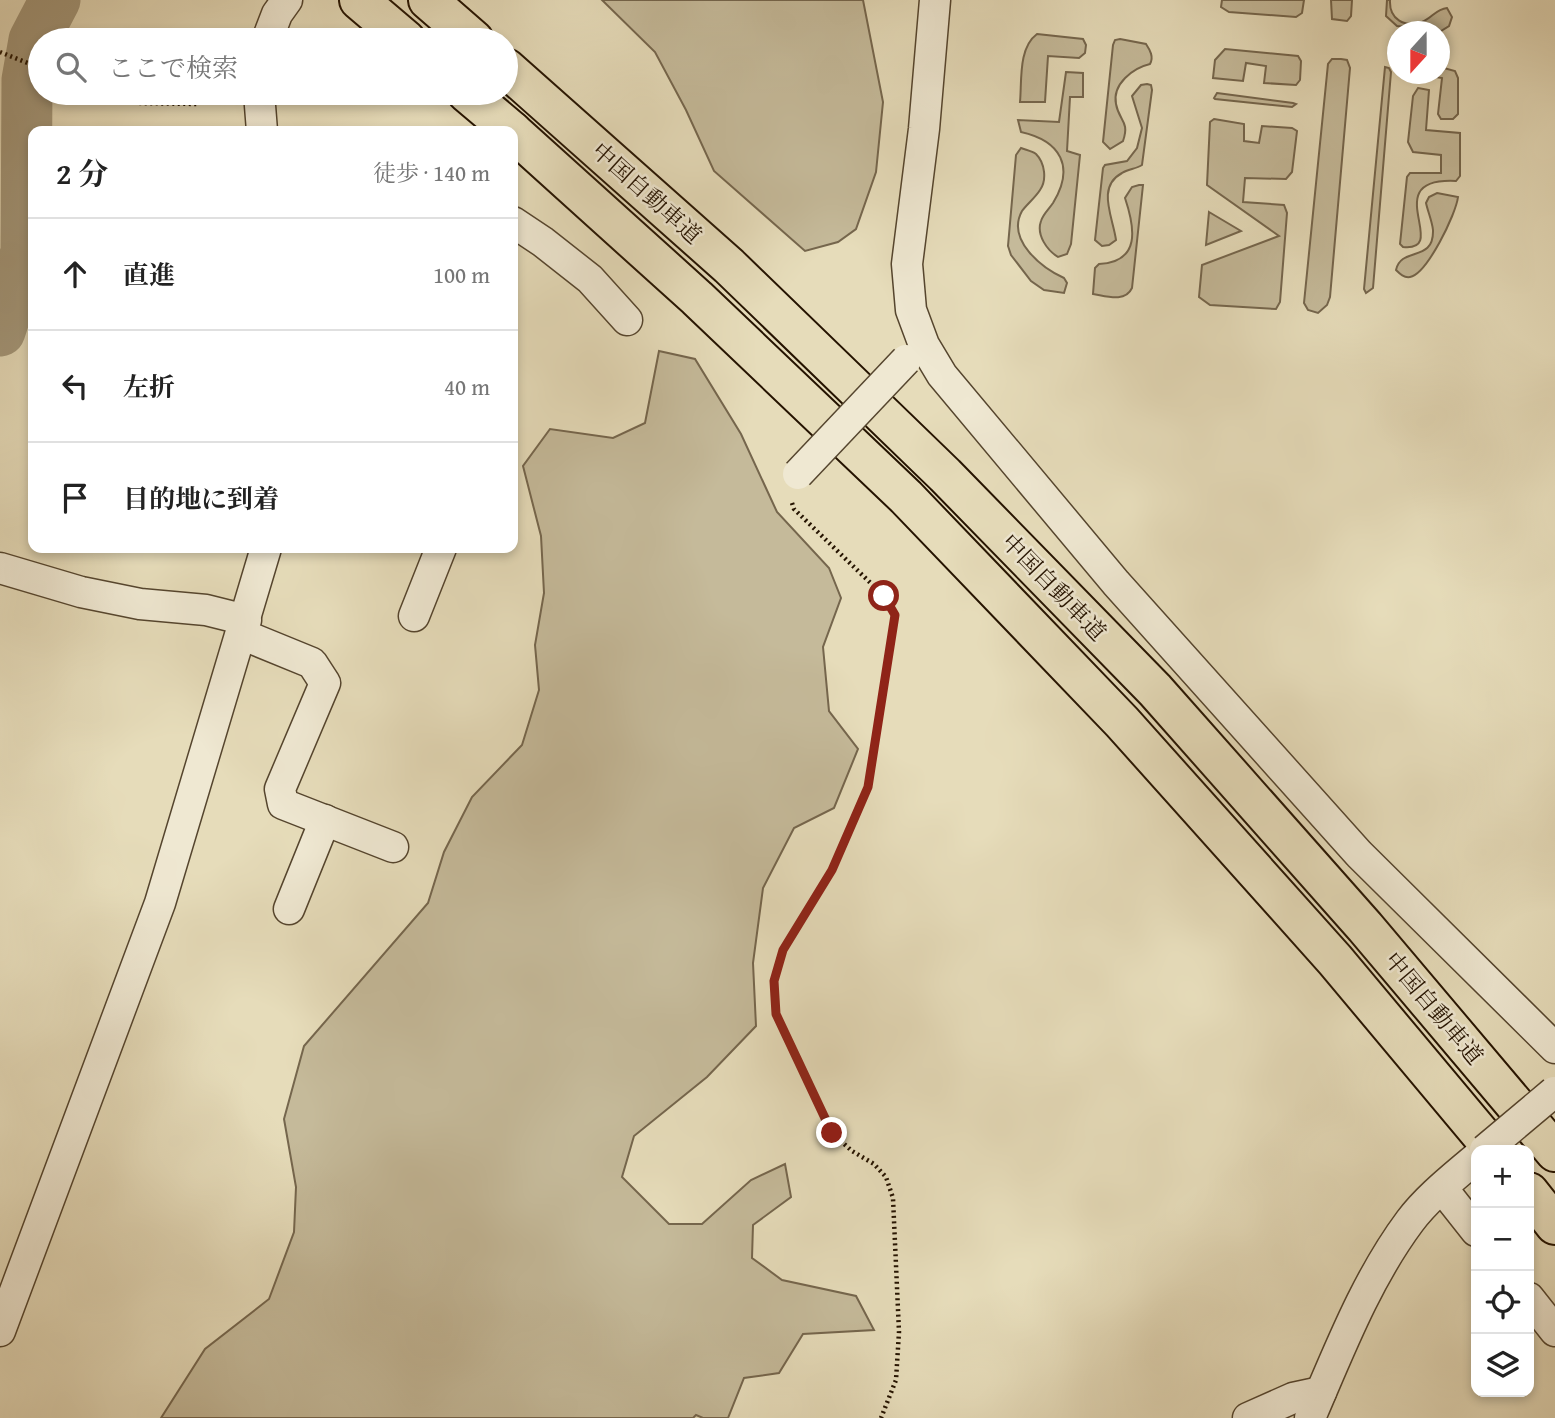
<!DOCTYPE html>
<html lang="ja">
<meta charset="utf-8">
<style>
:root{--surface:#fff;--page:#f6f6f6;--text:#222;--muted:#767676;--line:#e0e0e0}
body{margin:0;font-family:"Gentium Book Plus","Noto Serif JP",serif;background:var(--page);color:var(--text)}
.controls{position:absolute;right:21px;bottom:21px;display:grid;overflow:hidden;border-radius:14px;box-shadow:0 4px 10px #0003}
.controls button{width:63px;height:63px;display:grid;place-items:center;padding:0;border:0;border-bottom:2px solid var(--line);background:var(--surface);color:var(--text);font:35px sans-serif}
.compass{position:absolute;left:1387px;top:21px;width:63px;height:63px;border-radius:50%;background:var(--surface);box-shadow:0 4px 10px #0003;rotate:201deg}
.stop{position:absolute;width:21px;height:21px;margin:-16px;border:5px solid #8f2418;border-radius:50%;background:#fff}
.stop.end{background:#8f2418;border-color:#fff;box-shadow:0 2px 7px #0008}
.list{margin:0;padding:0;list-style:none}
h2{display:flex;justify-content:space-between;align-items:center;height:91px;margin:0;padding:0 28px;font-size:30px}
h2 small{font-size:23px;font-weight:400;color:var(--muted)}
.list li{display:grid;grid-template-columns:46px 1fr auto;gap:21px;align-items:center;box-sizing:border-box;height:112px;padding:0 28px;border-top:2px solid var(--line)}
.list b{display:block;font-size:26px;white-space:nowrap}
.list em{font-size:23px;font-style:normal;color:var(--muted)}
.icon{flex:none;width:38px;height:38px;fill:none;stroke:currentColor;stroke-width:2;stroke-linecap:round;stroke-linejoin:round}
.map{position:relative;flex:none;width:1555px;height:1418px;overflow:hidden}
.search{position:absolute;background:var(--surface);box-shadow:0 4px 10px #0003;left:28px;top:28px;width:490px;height:77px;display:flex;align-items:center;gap:18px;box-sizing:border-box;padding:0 24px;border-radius:38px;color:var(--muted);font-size:26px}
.panel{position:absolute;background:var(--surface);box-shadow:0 4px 10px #0003;left:28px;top:126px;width:490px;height:427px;border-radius:14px}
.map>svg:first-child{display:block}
.green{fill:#c5ba9a;stroke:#75664d;stroke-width:2}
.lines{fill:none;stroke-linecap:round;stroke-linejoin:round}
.river{stroke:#a4987b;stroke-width:51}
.minor-casing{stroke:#55452e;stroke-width:33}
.highway-casing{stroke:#251300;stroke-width:42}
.path{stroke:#251300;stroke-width:4.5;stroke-dasharray:2 3.5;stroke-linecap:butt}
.minor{stroke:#efe8d2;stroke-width:30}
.highway{stroke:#e6dcba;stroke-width:38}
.minor-bridge-casing{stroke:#55452e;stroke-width:33;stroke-linecap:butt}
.minor-bridge{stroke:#efe8d2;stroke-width:30}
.route{stroke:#8f2418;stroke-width:9}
.labels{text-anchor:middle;stroke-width:5;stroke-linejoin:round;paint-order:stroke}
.street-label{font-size:23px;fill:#251300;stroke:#efe8d2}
</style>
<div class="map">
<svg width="1555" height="1418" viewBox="0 0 1555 1418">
<rect width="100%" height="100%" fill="#e6dcba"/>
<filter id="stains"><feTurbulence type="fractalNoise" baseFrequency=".00286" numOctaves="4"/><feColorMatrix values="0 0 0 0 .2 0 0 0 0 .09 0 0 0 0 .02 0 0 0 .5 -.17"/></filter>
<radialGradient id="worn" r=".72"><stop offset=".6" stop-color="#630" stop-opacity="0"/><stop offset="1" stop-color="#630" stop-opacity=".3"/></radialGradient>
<g class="green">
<polygon points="602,0 863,0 883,102 876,172 856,229 838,242 805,251 714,171 686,110 655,52"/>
<polygon points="1222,0 1304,0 1302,13 1296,17 1229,12 1221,7"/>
<polygon points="1331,0 1352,0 1351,16 1347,21 1332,19"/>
<path d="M1387 0H1390C1389 19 1404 28 1422 22 1432 18 1436 9 1447 8L1452 17 1449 26 1441 31 1397 26 1386 16Z"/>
<path d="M1037 34 1083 39 1086 45 1085 53 1079 58 1048 56 1045 102H1020C1022 81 1018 48 1037 34Z"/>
<path d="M1120 39 1146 44C1150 50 1154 57 1150 64 1133 68 1112 84 1116 104 1119 121 1130 121 1123 141L1110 149 1103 142 1113 45 1115 40Z"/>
<polygon points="1225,49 1298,56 1301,61 1300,80 1296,85 1264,83 1266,66 1246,63 1243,81 1213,78 1215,60"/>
<polygon points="1341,59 1347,60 1350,68 1330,297 1327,305 1318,313 1308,310 1304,303 1328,64 1332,59"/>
<polygon points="1385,67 1389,68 1391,72 1373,288 1366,293 1364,289"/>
<polygon points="1440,67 1455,71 1458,78 1458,114 1453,119 1441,119 1438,114 1442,78 1416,74 1440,74"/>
<path d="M1066 72 1083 73V97H1070L1067 151 1080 155 1071 244 1067 254 1058 257C1047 250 1036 235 1041 221 1043 214 1049 209 1053 203 1075 167 1061 141 1021 132L1018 120 1059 122Z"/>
<path d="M1147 84 1151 85 1152 90 1142 165C1136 169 1128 169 1122 173 1096 187 1113 217 1116 240L1109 245 1102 246 1095 240 1103 168 1105 165 1127 161 1137 148 1142 128 1132 96 1141 85Z"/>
<path d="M1418 88 1429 90 1426 130 1460 133V176L1456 181C1376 177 1452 252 1403 247L1400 244 1407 177 1410 173H1441V155L1413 152 1408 142 1413 96Z"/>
<polygon points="1217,93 1293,103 1296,104 1292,107 1215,99 1214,98"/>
<polygon points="1214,119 1244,124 1244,141 1259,143 1262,126 1292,128 1297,131 1292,172 1286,179 1245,178 1243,202 1284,205 1287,213 1280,302 1276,309 1210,305 1199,297 1202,265 1279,236 1207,185 1210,122"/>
<path d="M1021 148C1026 150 1032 151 1036 154 1045 163 1047 180 1040 190 1035 198 1027 204 1022 211 1006 240 1042 268 1064 278L1067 283 1064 293 1044 290 1031 281 1011 255 1008 246 1016 155Z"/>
<path d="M1139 185H1143L1132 288C1125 303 1106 296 1093 294L1095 268 1099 264C1141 262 1135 228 1125 198L1132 187Z"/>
<path d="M1437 193 1458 197C1456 214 1427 274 1410 277 1404 278 1400 274 1396 270 1401 246 1434 263 1433 230 1432 221 1428 212 1426 203L1429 197Z"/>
<polygon points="1209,212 1241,231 1206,245"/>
<polygon points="659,351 695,359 741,434 777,512 829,568 841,598 823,647 829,711 858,749 834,808 794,828 763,888 753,963 756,1026 707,1077 634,1136 622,1177 669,1224 702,1224 751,1180 785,1164 791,1197 753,1225 752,1258 782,1280 856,1296 874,1330 803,1334 779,1373 744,1378 728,1418 703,1418 696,1415 693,1418 161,1418 205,1349 269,1299 294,1232 296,1187 284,1119 304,1046 428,903 444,852 472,797 522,745 539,690 535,645 544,593 541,536 523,466 550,429 613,438 645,423"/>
</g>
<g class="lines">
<polyline class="river" points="0,331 26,252 27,80 34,40 55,0"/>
<g class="minor-casing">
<g id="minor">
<polyline points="935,0 924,129 907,264 911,310 924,345 942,375 1116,583 1359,854 1555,1048"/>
<polyline points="267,40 277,14 287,0"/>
<polyline points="259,93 262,131"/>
<polyline points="513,222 543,242 590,279 627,320"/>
<polyline points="0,568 81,592 140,604 206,610 246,620"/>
<polyline points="414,616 441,548"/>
<polyline points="241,634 312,663 325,683 280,789 283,804 393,847"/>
<polyline points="289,909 325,820"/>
<polyline points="1442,1188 1476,1231"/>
<polyline points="1529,1298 1555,1331"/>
<polyline points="0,1331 160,903 266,548"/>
<polyline points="1248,1418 1293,1398 1321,1392"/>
<path d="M1310 1418C1339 1351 1366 1280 1410 1221 1428 1197 1454 1177 1476 1158"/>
</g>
</g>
<g class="highway-casing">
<g id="highway">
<polyline points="359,0 406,40"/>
<polyline points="428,0 474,40"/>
<polyline points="506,68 729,266 945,475 1155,690 1365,927 1555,1152"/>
<polyline points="467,93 512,131"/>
<polyline points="513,132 697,298 906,497 1122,722 1335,960 1494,1150"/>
<polyline points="1529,1192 1555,1225"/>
</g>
</g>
<g class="path">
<polyline points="0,52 40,68"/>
<polyline points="108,93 136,103 197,104 224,93"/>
<polyline points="792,503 794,509 884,596 896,615 868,787 832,870 783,950 774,981 776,1014 832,1133 852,1151 874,1164 886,1177 893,1198 899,1332 896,1380 881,1418"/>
</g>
<use href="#minor" class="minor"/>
<use href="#highway" class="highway"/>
<g class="minor-bridge-casing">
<g id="minor-bridge">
<polyline points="798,474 906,360"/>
<polyline points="1485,1150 1554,1092"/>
</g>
</g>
<use href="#minor-bridge" class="minor-bridge"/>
</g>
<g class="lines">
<polyline class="route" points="832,1133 776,1014 774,981 783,950 832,870 868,787 895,615 884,596"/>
</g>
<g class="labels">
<g class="street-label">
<text transform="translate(647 193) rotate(42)" y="8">中国自動車道</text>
<text transform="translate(1054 587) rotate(46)" y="8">中国自動車道</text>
<text transform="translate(1434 1008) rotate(50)" y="8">中国自動車道</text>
</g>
</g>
<rect width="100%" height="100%" filter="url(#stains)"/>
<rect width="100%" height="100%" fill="url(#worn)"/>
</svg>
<div class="controls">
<button>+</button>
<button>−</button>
<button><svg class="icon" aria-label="locate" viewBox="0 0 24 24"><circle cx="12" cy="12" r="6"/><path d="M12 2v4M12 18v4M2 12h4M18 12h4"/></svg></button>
<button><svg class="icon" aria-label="layers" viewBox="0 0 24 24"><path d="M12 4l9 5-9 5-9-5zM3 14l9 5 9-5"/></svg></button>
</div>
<svg class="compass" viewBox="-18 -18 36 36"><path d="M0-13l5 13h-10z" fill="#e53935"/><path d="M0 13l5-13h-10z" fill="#767676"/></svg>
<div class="stop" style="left:884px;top:596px"></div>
<div class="stop end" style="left:832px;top:1133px"></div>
<div class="search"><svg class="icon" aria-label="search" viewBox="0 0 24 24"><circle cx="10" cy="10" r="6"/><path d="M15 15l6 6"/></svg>ここで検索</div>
<section class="panel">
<h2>2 分<small>徒歩 · 140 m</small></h2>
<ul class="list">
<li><svg class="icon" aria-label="ahead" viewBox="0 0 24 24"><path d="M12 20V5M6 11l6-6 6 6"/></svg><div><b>直進</b></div><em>100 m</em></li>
<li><svg class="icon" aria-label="left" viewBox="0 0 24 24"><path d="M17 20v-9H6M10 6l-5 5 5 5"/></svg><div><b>左折</b></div><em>40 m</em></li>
<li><svg class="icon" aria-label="arrive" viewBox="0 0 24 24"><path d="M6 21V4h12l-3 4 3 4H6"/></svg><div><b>目的地に到着</b></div></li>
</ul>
</section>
</div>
